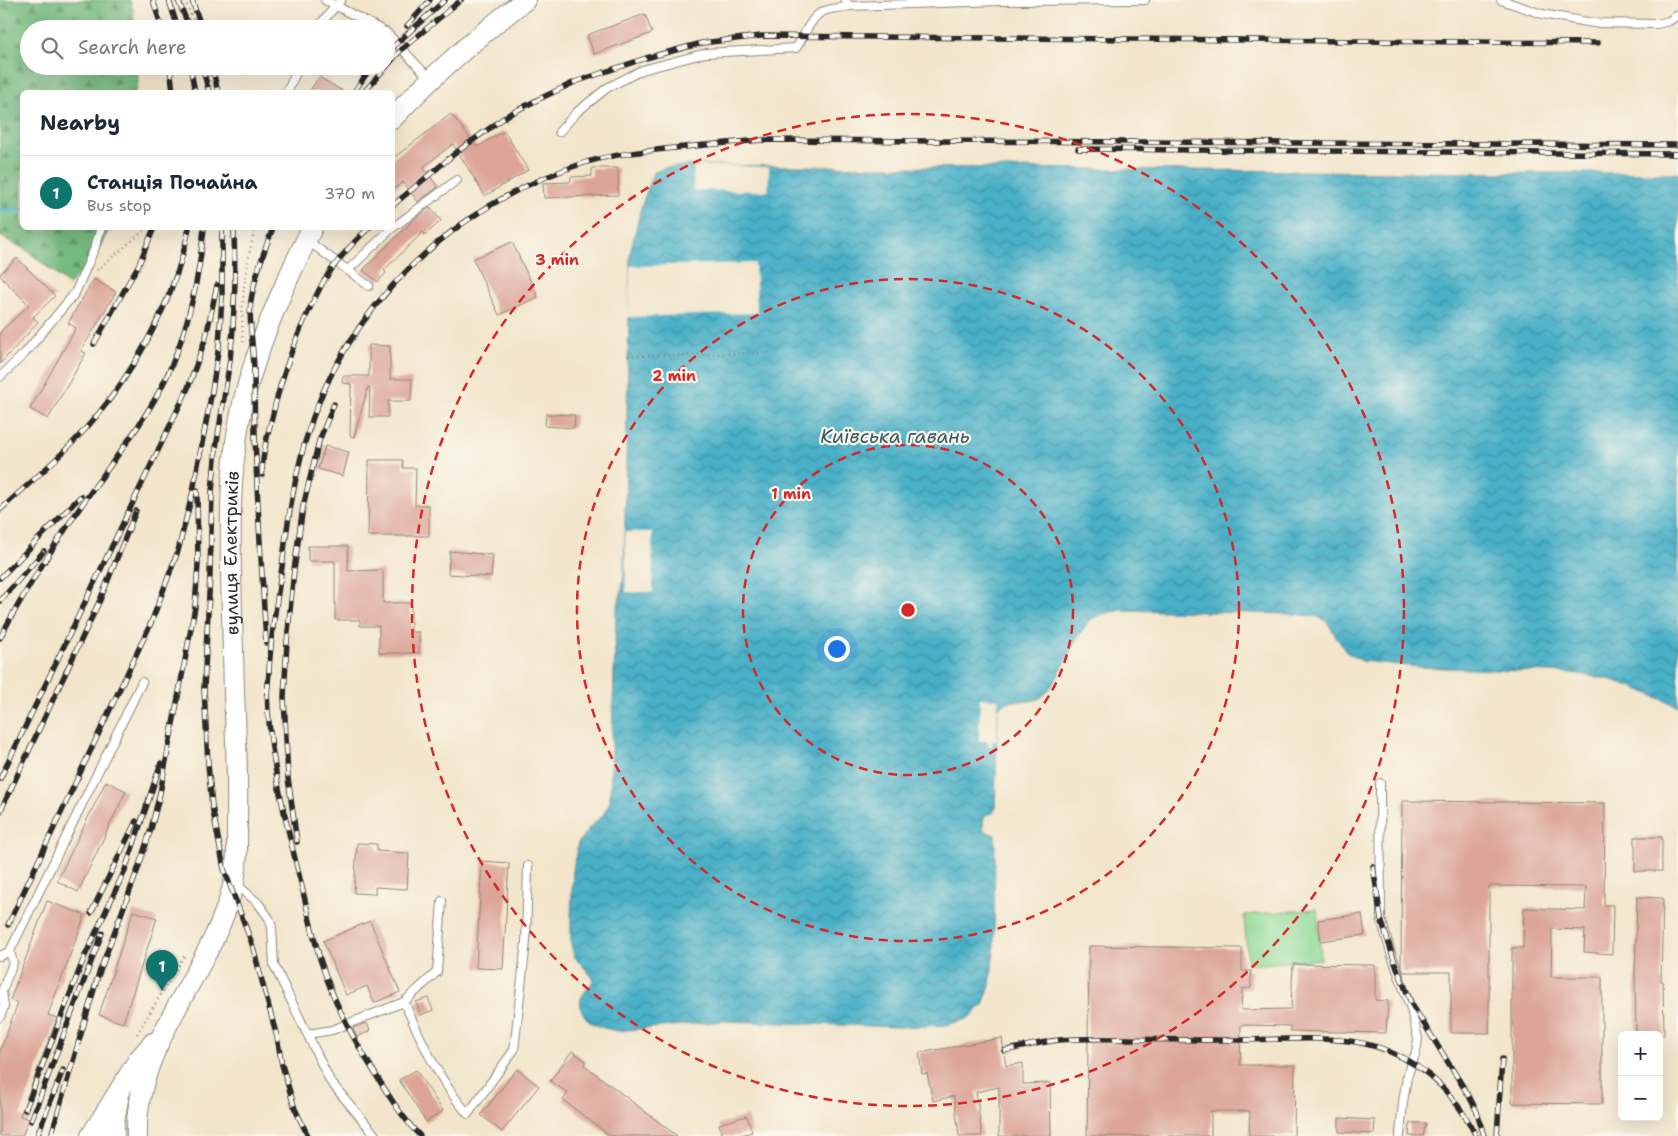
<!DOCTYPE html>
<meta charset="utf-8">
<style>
:root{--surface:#fff;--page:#f2f2f3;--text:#1f2937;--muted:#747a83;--line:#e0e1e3;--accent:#0f766e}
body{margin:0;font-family:"Shantell Sans",sans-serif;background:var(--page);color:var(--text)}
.controls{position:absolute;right:15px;bottom:15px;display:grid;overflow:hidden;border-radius:8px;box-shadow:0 5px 20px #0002}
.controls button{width:45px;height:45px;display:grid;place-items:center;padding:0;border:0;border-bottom:1px solid var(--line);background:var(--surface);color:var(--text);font:25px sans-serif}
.you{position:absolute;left:836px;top:648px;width:18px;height:18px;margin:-12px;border:4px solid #fff;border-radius:50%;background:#1a73e8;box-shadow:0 0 0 8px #1a73e833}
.badge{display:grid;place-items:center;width:32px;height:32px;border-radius:50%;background:var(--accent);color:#fff;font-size:16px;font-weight:700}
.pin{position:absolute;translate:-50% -41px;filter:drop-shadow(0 1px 2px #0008)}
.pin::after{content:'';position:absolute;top:26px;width:18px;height:15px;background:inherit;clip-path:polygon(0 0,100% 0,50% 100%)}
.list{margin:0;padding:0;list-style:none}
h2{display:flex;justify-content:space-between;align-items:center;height:65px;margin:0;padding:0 20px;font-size:21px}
h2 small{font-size:16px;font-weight:400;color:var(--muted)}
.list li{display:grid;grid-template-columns:32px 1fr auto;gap:15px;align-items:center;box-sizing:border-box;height:75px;padding:0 20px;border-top:1px solid var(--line)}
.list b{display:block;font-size:19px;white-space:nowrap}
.list p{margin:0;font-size:16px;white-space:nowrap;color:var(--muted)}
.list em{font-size:16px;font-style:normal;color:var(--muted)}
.icon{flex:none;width:28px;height:28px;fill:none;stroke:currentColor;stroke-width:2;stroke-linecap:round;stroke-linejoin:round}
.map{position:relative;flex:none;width:1678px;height:1136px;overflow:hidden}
.search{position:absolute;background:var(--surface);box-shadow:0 5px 20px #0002;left:20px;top:20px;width:375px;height:55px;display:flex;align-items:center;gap:12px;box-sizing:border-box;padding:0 18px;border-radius:28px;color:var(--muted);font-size:19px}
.panel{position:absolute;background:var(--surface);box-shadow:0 5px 20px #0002;left:20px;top:90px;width:375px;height:140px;border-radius:8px}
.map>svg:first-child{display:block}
.forest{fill:url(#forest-firs);stroke:#507255}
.park{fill:#90da96;stroke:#5e8260}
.water{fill:url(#water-waves);stroke:#3a6e79}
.pier{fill:#f2e5cb}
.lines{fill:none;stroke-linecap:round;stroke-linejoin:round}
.stream{stroke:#48b0c7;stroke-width:4.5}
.building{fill:#dca598}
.service-casing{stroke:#8e887b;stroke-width:10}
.tertiary-casing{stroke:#8e887b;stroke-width:22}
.path{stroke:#8e887b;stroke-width:2.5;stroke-dasharray:1 4;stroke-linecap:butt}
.service{stroke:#fff;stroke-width:8}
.tertiary{stroke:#fff;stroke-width:20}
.rail-casing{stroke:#2b2b2b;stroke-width:5.5}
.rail{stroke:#fbf7ec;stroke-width:4;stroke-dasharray:11;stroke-linecap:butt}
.ring{fill:none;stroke:#d62828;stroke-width:2.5;stroke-dasharray:9 6}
.labels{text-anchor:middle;stroke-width:4.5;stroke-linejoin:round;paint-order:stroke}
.street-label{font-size:18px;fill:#2b2b2b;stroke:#fbf7ec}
.water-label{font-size:19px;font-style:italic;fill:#355a62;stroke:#fbf7ec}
.centre{fill:#d62828;stroke:#fbf7ec;stroke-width:2.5}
.ring-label{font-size:15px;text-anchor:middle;font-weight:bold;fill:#d62828;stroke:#fbf7ec;stroke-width:4.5;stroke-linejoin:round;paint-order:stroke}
</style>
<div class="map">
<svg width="1678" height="1136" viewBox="0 0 1678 1136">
<defs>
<pattern id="forest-firs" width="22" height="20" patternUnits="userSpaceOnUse" patternTransform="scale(1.25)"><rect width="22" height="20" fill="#74ba7f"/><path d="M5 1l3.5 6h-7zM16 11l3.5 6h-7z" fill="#5f9768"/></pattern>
<pattern id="water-waves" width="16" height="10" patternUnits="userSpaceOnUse" patternTransform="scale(1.25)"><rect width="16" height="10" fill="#48b0c7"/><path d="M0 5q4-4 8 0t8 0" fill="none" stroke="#3c8fa2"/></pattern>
</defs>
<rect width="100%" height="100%" fill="#fbf7ec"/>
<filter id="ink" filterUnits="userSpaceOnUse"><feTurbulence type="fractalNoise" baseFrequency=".02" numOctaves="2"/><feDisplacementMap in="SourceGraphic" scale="10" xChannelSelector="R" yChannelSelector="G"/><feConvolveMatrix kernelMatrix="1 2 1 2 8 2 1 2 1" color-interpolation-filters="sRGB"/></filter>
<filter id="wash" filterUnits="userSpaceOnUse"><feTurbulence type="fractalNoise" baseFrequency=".0096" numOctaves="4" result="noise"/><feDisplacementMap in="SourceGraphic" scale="20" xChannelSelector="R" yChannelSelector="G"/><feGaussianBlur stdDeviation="1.12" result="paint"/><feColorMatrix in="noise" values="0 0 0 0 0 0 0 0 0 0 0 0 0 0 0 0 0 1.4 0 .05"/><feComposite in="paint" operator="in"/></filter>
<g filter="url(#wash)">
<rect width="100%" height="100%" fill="#f2e5cb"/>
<polygon class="forest" points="0,0 130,0 134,15 135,29 29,29 29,66 137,66 138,81 136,92 22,92 22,228 110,228 94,257 69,285 28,251 0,236"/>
<polygon class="park" points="1317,909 1321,959 1248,965 1244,915"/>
<path class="water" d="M694 165 1494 173H1678V706L1633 687 1609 679 1573 673 1420 667 1362 661 1346 652 1327 622 1316 616 1293 614 1122 610C1112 612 1100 613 1092 619 1088 621 1085 627 1082 631 1068 651 1061 680 1042 697 1033 704 1018 699 1008 702 1004 703 1001 706 998 708L995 809 993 813 985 815 983 822 984 831 995 835V838L994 950 990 985 983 1005 967 1019 946 1025 899 1027 723 1021 618 1031C603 1028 589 1026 582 1011 581 1007 580 1003 581 999 583 992 591 986 594 979L574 956 571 944V918L573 869 578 843 589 828 603 815 610 802 616 613 622 589 624 573 630 254 641 208 653 173 664 168Z"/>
<g class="pier">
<polygon points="694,165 769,167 768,191 693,190"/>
<polygon points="755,263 757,313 628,317 630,266"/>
<polygon points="625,532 652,532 653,592 626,592"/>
<polygon points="980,698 998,699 997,741 992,741 992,746 988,745 988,741 979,741"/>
</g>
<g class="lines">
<polyline class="stream" points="0,211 22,209"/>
</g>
<g id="blocks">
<g class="building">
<polygon points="645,14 652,33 594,54 587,35"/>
<polygon points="319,77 344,92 309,92"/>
<polygon points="451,114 477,147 504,131 528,170 485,196 453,144 423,167 438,187 418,202 403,182 392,190 392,159"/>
<polygon points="592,168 618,168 618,195 544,198 543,183 570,182 571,177 592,176"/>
<polygon points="430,207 441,221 425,235 423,232 384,270 386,273 378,282 363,270 413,220"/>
<polygon points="512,242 538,297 499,315 473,259"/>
<polygon points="17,258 55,296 33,317 38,322 0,364 0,332 29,305 0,276 0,274"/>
<polygon points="94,279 116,292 81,351 86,353 48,419 30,409 76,328 68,323"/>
<polygon points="369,345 390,346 390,379 412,379 411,401 388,401 388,417 369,417 370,387 368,387 354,437 350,436 351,384 342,383 343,376 369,376"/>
<polygon points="546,414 575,415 574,428 545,426"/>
<polygon points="325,446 349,452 343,476 318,469"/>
<polygon points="369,460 403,460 403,468 416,468 415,505 429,505 429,536 368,536"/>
<polygon points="308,546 348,546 348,571 383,570 383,603 411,603 411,632 419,632 419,653 379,653 379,626 360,626 360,620 335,620 335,561 308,561"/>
<polygon points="450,551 493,555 491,577 448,574"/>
<polygon points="106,781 126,791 78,892 57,881"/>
<polygon points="1402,801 1605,803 1604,905 1613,905 1612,954 1584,952 1585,930 1552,929 1551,977 1602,977 1602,1104 1512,1103 1512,948 1523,948 1524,908 1585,910 1586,887 1489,886 1489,1033 1451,1033 1451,972 1404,972 1401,965"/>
<rect x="1635" y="837" width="27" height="34"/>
<polygon points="357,843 377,844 377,851 409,853 407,889 375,887 375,894 354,893"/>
<polygon points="482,861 509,863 503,969 476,968"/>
<polygon points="1637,897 1663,898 1661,981 1663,981 1664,1035 1636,1035 1635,973"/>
<polygon points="47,901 85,915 48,1015 57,1018 20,1116 29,1119 22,1136 0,1136 0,1051 18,1003 10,1000"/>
<polygon points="133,911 157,918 123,1023 99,1015"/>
<polygon points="1362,914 1365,935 1321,941 1318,920"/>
<polygon points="370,921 400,992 374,1003 367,986 346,995 323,941"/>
<polygon points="1089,946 1242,948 1242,971 1251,971 1251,988 1242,989 1241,1010 1291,1009 1293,964 1375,965 1375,1000 1388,1001 1386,1033 1290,1031 1290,1026 1241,1025 1240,1065 1295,1065 1294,1136 1249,1136 1250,1111 1211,1111 1211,1136 1087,1136"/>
<polygon points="428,998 433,1010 421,1015 416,1002"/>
<polygon points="367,1023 370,1031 357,1037 353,1028"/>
<polygon points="1002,1038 1006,1066 1023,1063 1023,1084 1050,1083 1051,1136 999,1136 999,1087 976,1092 982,1136 959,1136 954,1096 933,1101 927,1073 922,1074 919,1053"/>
<polygon points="572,1051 586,1061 584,1065 677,1136 610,1136 563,1100 568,1093 550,1081"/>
<polygon points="517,1069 539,1086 502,1132 481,1115"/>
<polygon points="416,1070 443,1111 426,1122 399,1080"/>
<polygon points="747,1116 752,1132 737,1136 723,1136 719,1124"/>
<polygon points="1339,1118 1375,1120 1374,1134 1339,1132"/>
<polygon points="1410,1123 1426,1123 1423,1136 1409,1136"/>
</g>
</g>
</g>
<g filter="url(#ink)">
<use href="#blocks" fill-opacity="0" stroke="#8e887b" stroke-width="1"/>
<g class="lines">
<g class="service-casing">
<g id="service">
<polyline points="325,0 380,29"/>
<polyline points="845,0 850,6 1001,1 1145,0"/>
<polyline points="1501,0 1542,14 1593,23 1657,24 1669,21 1678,15"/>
<polyline points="316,29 341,0"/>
<polyline points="386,32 431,80"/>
<polyline points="287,92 299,66"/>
<path d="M559 132 577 112 607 88 642 70 706 53 796 48C804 37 810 18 822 12 829 8 842 8 850 6"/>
<polyline points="308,241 369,286"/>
<polyline points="348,270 391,229 457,180"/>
<polyline points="0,377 25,353 75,293 94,250 101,228"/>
<polyline points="1380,783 1381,919 1391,953 1411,1009 1418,1039 1416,1052 1407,1077 1403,1102 1400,1136"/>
<polyline points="236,884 258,903 269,918 272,927 274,965 330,1081 376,1136"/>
<polyline points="0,956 10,951 142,682"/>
<path d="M404 1002C422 1042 439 1081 468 1114L514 1050 526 942 528 866"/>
<polyline points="0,1017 4,1007 2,991 13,963 10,951"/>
<polyline points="308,1034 332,1030 404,1002 437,972 442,901"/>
</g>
</g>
<g class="tertiary-casing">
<g id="tertiary">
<path d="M392 119C432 75 478 36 525 0"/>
<polyline points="91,1136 139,1059 153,1043"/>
<polyline points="114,1136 114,1121 118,1100"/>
<path id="s1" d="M137 1136C134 1042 212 973 233 886 238 865 237 842 237 820 238 777 236 735 234 692 233 653 232 613 231 574 230 515 230 456 244 399 259 340 285 283 312 228"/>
</g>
</g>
<g class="path">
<polyline points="185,0 197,29"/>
<polyline points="207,66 213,92"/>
<polyline points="97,270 147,228"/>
<path d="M243 342C240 304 246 265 255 228"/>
<polyline points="628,356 769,353"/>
<polyline points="137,1034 186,953"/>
</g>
<use href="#service" class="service"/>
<use href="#tertiary" class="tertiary"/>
<g class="rail-casing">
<g id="rail">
<polyline points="153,0 162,29"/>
<polyline points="169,0 178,29"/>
<polyline points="178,0 190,29"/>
<polyline points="192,0 202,29"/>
<polyline points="407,26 430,0"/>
<polyline points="391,50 397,43 445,0"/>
<polyline points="170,66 173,92"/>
<polyline points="190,66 195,92"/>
<polyline points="202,66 209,92"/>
<polyline points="212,66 218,92"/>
<polyline points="354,92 372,66"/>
<polyline points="364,92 402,49 461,0"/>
<polyline points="1078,149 1678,154"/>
<polyline points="392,206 458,151 508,115 539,99 575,82 646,58 702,43 761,36 1598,43"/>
<polyline points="234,228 235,281 233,329 230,360 216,448 212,492 210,575 204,688 208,764 212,806 224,869 252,944 277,1037 282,1065 295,1109 308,1136"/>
<polyline points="94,344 139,264 154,228"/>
<path d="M262 475C262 456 267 436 272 418 282 374 298 330 319 290 329 269 352 243 369 228"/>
<path d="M0 510C26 486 54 463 78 437 130 382 175 302 189 228"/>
<polyline points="0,578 81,496"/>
<polyline points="0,601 44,551"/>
<path d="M0 638C26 588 56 542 88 496 115 458 146 420 166 378 188 331 199 279 204 228"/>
<path d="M266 643C261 553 254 462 254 371 254 347 248 324 251 300 255 275 264 251 273 228"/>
<path d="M267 688C268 749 283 809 297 867 305 898 311 929 320 959 332 997 349 1032 370 1065 385 1090 400 1115 420 1136"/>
<path d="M267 694C269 679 269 663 271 647 273 621 278 594 282 567 287 525 293 483 305 442 344 306 454 204 587 162 615 154 646 151 675 148 705 145 735 142 764 140L1678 145"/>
<polyline points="0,779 188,388 206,337 217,285"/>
<polyline points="0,812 100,600 136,511"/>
<polyline points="297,842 288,778 284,697 287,642 294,570 303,507 319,441 334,404"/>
<polyline points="1373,866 1381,919 1395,963 1411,1003 1469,1096 1477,1112 1484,1136"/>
<polyline points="91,913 136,821"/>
<polyline points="8,925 151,623 178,551 193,491 212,391 219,345 222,297 222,228"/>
<path d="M1004 1051C1022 1047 1041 1042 1059 1040 1082 1038 1105 1039 1128 1039 1166 1040 1204 1040 1242 1040 1287 1040 1347 1033 1388 1051 1428 1067 1458 1098 1476 1136"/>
<polyline points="25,1110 84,958 125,870 161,763"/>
<polyline points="31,1121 102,933"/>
<polyline points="37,1136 63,1070"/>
<polyline points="51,1136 98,976 138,869 151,829 160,793 195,607 198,565 197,490"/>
<polyline points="1497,1136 1502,1059"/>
</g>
</g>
<use href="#rail" class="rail"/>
</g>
</g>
<g class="ring">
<circle cx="908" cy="610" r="165"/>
<circle cx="908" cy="610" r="331"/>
<circle cx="908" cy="610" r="496"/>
</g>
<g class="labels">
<g class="street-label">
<text dy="6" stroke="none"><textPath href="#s1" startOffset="604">вулиця Електриків</textPath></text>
</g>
<g class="water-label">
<text x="895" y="443">Київська гавань</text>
</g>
</g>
<circle cx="908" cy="610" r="8" class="centre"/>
<g class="ring-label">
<text x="557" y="265">3 min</text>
<text x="674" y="381">2 min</text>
<text x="791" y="499">1 min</text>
</g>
</svg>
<div class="controls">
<button>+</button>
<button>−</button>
</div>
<div class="you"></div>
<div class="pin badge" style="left:162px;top:991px">1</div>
<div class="search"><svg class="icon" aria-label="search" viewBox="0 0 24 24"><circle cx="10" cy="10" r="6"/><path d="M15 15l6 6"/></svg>Search here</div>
<section class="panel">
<h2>Nearby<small></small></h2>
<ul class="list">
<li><span class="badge">1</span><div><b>Станція Почайна</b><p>Bus stop</p></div><em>370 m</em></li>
</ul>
</section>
</div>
